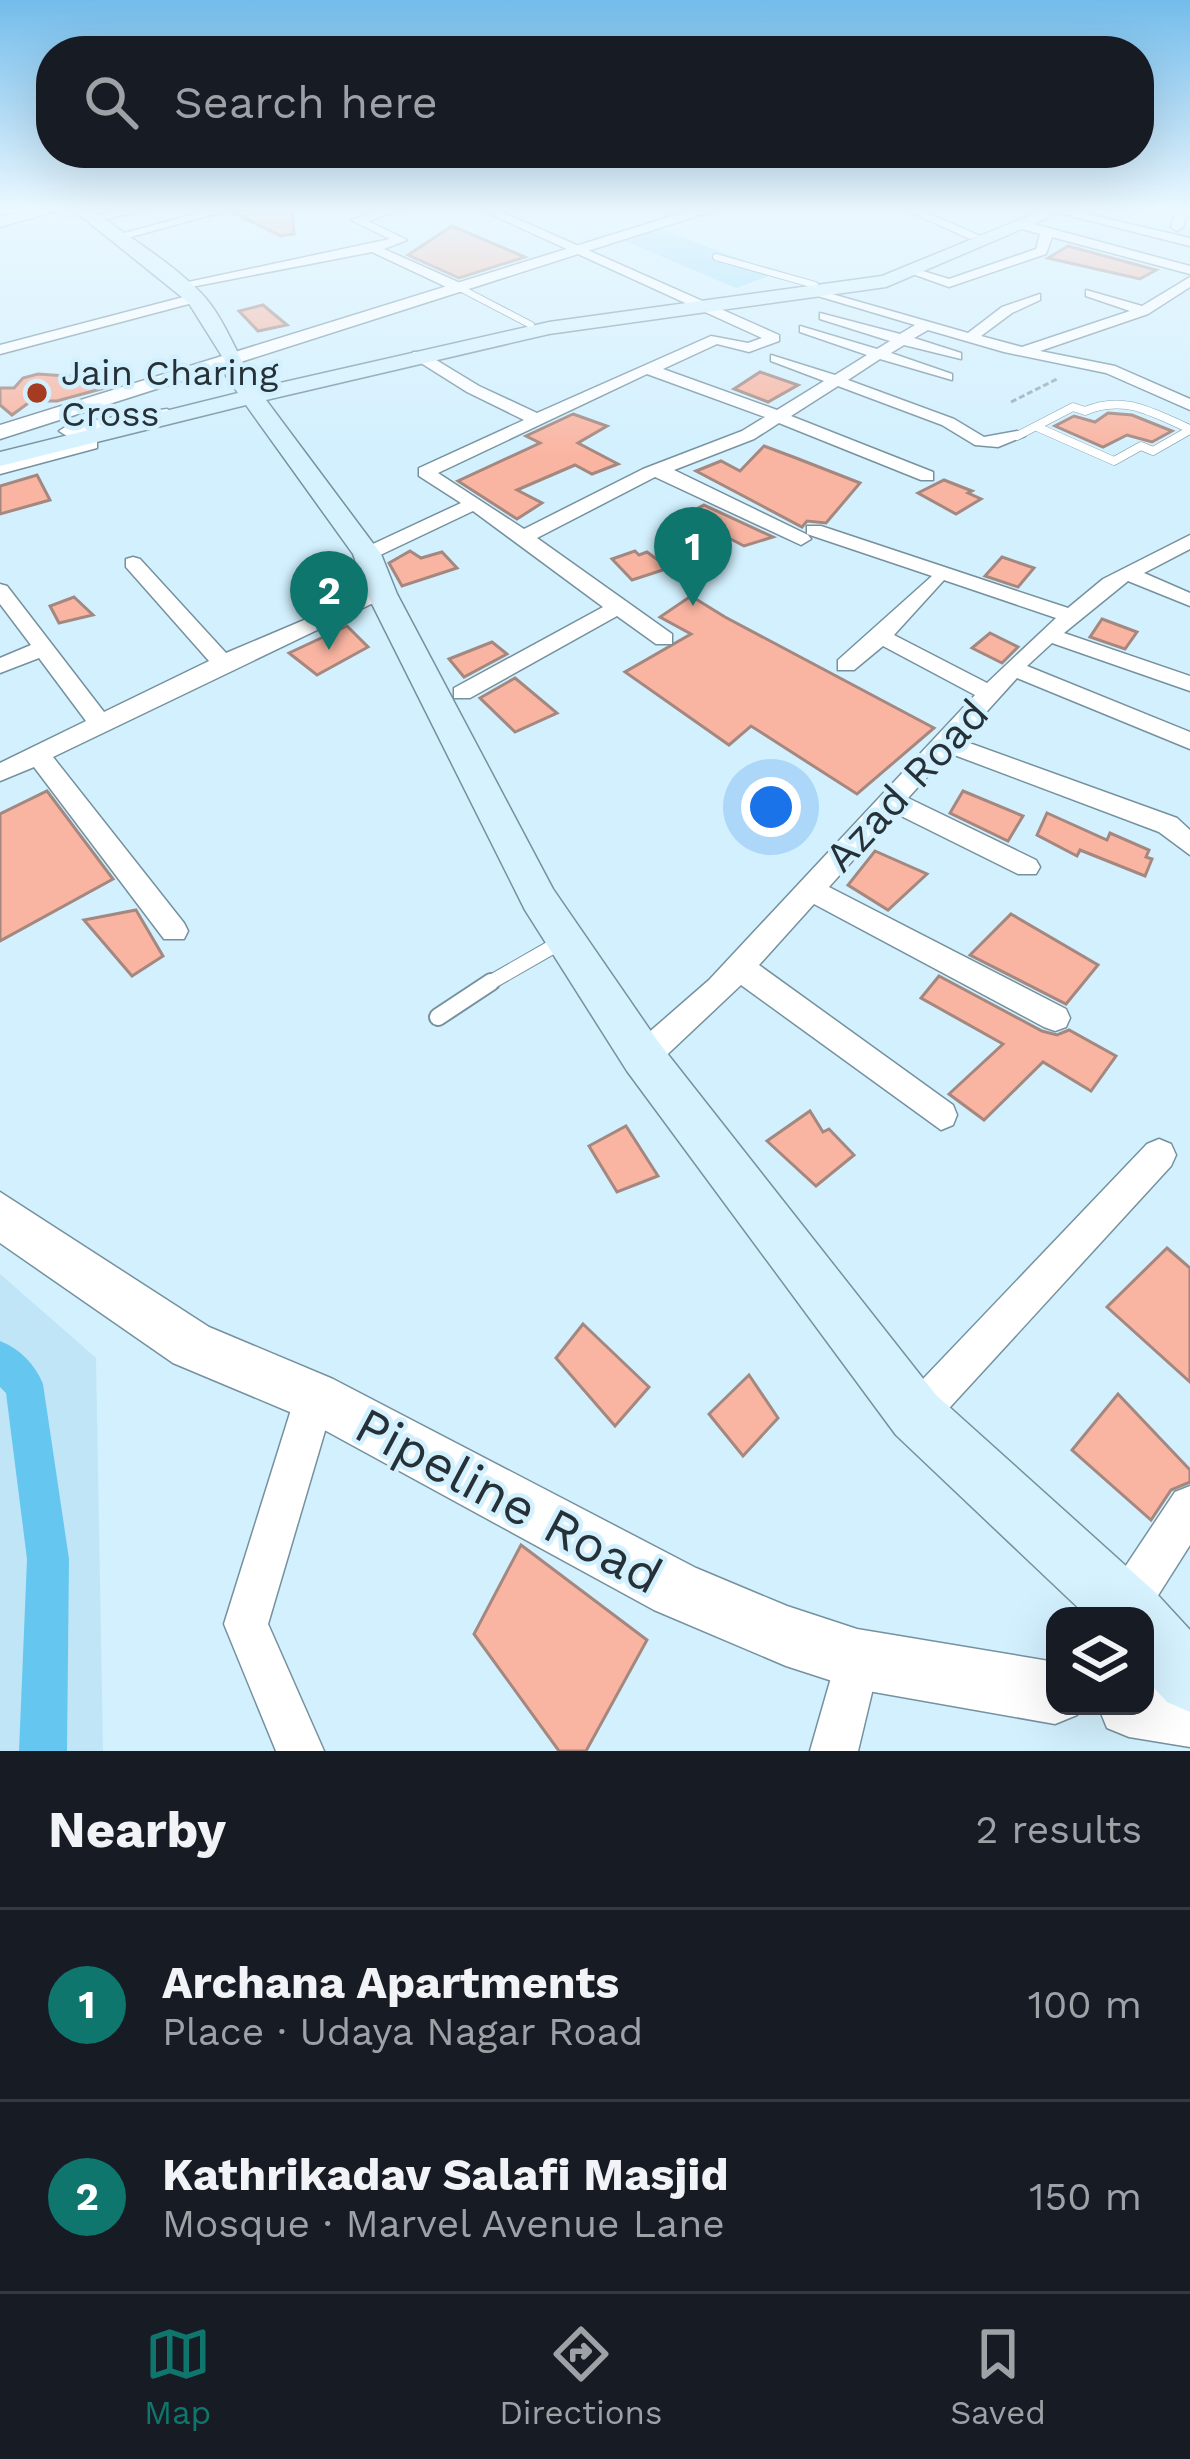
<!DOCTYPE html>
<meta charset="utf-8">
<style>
:root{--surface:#171b24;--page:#20242c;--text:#f1f3f6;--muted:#9ea1a6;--line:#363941;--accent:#0f766e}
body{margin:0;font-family:"Work Sans",sans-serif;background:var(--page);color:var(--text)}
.controls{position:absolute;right:36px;bottom:36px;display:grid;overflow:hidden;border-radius:24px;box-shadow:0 12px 48px #0002}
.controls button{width:108px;height:108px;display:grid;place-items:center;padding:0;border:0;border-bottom:3px solid var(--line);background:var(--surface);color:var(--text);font:60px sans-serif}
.you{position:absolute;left:771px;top:807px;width:42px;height:42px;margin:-30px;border:9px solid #fff;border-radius:50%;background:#1a73e8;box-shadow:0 0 0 18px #1a73e833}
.badge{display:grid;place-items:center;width:78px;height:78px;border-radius:50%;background:var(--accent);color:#fff;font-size:39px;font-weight:700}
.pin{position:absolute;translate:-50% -99px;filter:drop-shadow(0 3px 6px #0008)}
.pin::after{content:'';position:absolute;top:63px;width:42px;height:36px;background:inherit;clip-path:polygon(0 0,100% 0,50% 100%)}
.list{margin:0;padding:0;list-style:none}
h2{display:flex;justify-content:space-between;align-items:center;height:156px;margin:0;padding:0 48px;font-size:51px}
h2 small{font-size:39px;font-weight:400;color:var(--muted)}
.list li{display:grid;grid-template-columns:78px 1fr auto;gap:36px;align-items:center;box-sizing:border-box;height:192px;padding:0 48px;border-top:3px solid var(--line)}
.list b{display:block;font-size:45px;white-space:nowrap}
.list p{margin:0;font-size:39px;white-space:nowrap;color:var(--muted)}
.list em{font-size:39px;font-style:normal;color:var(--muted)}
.icon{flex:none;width:66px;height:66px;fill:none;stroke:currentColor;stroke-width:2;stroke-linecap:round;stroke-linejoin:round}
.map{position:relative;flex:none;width:1190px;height:1751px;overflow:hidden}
.search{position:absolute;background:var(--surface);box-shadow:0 12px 48px #0002;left:36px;right:36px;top:36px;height:132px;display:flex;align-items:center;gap:30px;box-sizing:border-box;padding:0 42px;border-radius:48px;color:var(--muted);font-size:45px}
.sheet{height:540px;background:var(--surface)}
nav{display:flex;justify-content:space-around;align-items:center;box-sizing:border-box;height:168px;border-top:3px solid var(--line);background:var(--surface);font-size:33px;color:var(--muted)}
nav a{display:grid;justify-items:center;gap:6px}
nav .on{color:var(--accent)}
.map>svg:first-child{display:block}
.built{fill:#c0e5f6}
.green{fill:#a3dff9}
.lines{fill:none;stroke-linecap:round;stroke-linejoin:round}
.canal{fill:#65c7ef;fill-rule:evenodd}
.building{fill:#fab5a2;stroke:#a48880;stroke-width:3}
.service-far3-casing{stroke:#76919e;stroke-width:8}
.service-far2-casing{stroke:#76919e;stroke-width:9}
.service-far1-casing{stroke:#76919e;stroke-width:16}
.service-casing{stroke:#76919e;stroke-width:20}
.minor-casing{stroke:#76919e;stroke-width:3}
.tertiary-casing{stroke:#76919e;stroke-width:3}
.secondary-casing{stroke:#76919e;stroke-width:3}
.path{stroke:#94abb6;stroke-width:3;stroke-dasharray:6 3;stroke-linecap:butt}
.service-far3{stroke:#fff;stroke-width:6}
.service-far2{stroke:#fff;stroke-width:8}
.service-far1{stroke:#fff;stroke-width:14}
.service{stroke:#fff;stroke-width:16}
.minor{fill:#fff;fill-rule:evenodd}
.tertiary{fill:#fff;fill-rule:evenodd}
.secondary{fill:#d5f2fe;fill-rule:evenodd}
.poi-dot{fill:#a53c21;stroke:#d2f0fe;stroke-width:4.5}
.labels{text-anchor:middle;stroke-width:9;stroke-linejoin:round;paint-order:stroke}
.far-poi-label{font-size:36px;fill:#263137;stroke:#d2f0fe;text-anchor:start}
.street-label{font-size:42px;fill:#263137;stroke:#d2f0fe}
.near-street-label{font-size:51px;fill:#263137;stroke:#d2f0fe}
</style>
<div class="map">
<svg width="1190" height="1751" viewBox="0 0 1190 1751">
<rect width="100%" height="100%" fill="#d2f0fe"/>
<polygon class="built" points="0,1274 96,1358 103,1751 0,1751"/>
<polygon class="green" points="658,228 777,273 736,288 620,239"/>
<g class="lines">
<path class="canal" d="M0 1341C20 1349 35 1364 43 1384L69 1559 67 1751H19L27 1559 6 1393 0 1387Z"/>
</g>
<g class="building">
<polygon points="241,208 292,208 294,234 281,236 234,213"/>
<polygon points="452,226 525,257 459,278 408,255"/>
<polygon points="1068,246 1156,270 1140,279 1048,258"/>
<polygon points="263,305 287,325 258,331 239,311"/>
<polygon points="760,372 798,385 768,402 734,389"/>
<polygon points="38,374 108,379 108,387 57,401 31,401 12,415 0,405 0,388 14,388 23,378"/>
<polygon points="1108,413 1132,415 1172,431 1152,442 1127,435 1103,447 1055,426 1074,416 1095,422"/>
<polygon points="573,414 607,426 578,443 618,464 592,474 575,465 517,490 542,503 517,519 458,481 540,443 526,436"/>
<polygon points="764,446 796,458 860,483 826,523 807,521 802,527 696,471 721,461 740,471"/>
<polygon points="37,475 50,500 0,514 0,486"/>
<polygon points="944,480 972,491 968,493 981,499 956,514 918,493"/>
<polygon points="704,505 773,537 744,546 685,515"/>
<polygon points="410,551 421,558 442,552 457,568 402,586 389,563"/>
<polygon points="635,551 639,555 647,552 669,568 632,580 612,559"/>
<polygon points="1002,557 1034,568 1018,587 985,576"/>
<polygon points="691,596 725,617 934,728 857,794 751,726 729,745 625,672 691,634 660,617"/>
<polygon points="74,597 93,615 59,623 50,606"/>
<polygon points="1102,619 1137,632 1125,649 1090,637"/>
<polygon points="347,626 368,647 317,675 289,653"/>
<polygon points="990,633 1018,647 1002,663 972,648"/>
<polygon points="492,642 507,654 464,677 449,659"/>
<polygon points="515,678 557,713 515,732 480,698"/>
<polygon points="47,791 113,879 0,941 0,814"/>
<polygon points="963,791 1023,816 1008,841 950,813"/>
<polygon points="1047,813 1107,840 1110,833 1149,850 1146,857 1152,859 1145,876 1080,850 1077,856 1037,835"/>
<polygon points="875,851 927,874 888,910 848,885"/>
<polygon points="136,910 163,956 132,976 84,920"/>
<polygon points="1011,914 1098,965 1066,1004 970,955"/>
<polygon points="939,976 1042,1031 1057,1035 1069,1030 1116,1056 1091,1091 1043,1062 984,1120 949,1094 1003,1044 921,998"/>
<polygon points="810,1111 823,1132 829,1129 854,1155 816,1186 767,1141"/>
<polygon points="626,1126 658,1176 617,1192 589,1146"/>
<polygon points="1167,1248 1190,1268 1190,1382 1107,1307"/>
<polygon points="583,1324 649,1387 615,1426 556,1358"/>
<polygon points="749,1375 778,1418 743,1456 709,1414"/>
<polygon points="1118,1394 1190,1470 1190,1482 1171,1490 1151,1520 1072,1450"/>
<polygon points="521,1545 647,1640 586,1751 559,1751 474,1634"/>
</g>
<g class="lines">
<g class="service-far3-casing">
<g id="service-far3">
<polyline points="716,257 815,285"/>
<polyline points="462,289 531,325"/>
</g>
</g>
<g class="service-far2-casing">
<g id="service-far2">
<polyline points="1037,427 1114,461 1141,446 1153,451 1190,430"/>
<path d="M1017 436 1073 407 1085 411C1124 394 1153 413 1190 429"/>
</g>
</g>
<g class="service-far1-casing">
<polyline id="service-far1" points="486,985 561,942"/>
</g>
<g class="service-casing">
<polyline id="service" points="438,1017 491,982"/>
</g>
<g class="minor-casing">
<g id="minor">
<polygon points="130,208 155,208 92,222 86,219"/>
<polygon points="217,208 237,208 116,241 110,237"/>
<polygon points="387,208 406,208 368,221 407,240 384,249 467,286 467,292 457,292 372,252 181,289 174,285 390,239 351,220"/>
<path d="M477 208H493L779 335V341L749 352 717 344 663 369 777 410 824 381 771 361V355L835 375 867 355 800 332V326L877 349 890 341 820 319V313L900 334 915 325 811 294V288L968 333 1002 307 1040 294V300L1012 313 981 336 1022 347 1130 311 1086 296V290L1142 306 1190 277V287L1148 314 1040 351 1115 366 1190 399V410L1106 373 1004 352 928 330 914 338 961 353V359L904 345 891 353 952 374V380L880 359 848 380 954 419 984 437 1017 431 1025 436 998 447 975 445 942 425 838 386 791 416 933 472V480H921L779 423 754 439 674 470 808 535 811 539 801 545 655 477 537 538 672 634V644H656L617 616 470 698H454V688L603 607 473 511 374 558H360V550L461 503 419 476V468L524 420 467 392 413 358V352H423L479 386 537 413 711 336 748 343 762 338ZM647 374 765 417 742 431 643 469 524 529 438 473Z"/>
<polygon points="901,208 917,208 980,236 970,239"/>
<polygon points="1061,208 1190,238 1190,246 1051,211"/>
<polygon points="1177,208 1189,208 1183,227 1177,231 1171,227"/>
<polygon points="1026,222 1190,266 1190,274 1052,237 1046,254 949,287 907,272 913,268 949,279 1036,249 1040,234 1022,229"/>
<polygon points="195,294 200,301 0,354 0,345"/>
<path d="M807 526H821L1068 608 1103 579 1190 535V549L1144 573 1190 593V606L1128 581 1064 633 1190 676V691L1052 643 1027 666 1190 732V749L1017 678 961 740 1177 818 1190 830V855L1159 832 949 753 908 798 1036 860 1040 867 1036 874H1018L895 813 829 887 1066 1009 1070 1018 1066 1027 1055 1031 1044 1027 814 904 759 965 953 1105 957 1115 953 1125 941 1130 741 985 654 1067 643 1071 632 1067 627 1057 632 1047 709 980 975 695 883 646 854 670H838V660L932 576 807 534ZM944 580 1056 618 987 683 894 635Z"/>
<polygon points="133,557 140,559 226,653 375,590 382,588 392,594 53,757 184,923 188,931 184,939 164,939 34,767 0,781 0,763 86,721 39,658 0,673 0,658 31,645 0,604 0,584 7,586 104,712 209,661 126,567 126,559"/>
<polygon points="1159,1139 1171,1144 1176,1155 1171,1166 930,1429 916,1435 902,1429 896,1415 902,1401 1147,1144"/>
<polygon points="315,1377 329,1383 335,1397 268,1624 324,1751 276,1751 224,1624 295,1397 301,1383"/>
<polygon points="1190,1486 1190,1545 1145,1616 1107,1616 1103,1607 1109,1591 1175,1492"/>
<polygon points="857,1636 873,1643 880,1659 858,1751 810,1751 841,1643"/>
</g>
</g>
<g class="tertiary-casing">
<g id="tertiary">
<polygon points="38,208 66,208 0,227 0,217"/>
<polygon points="698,208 722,208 0,439 0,425"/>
<polygon points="167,409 178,416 175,421 70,438 59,431 70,424"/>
<polygon points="89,436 97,438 97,448 0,474 0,460"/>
<polygon points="0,1192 209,1327 333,1379 696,1568 787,1606 857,1629 1055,1662 1055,1706 1080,1706 1077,1715 1055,1724 857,1689 786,1666 654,1610 297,1415 173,1363 0,1243"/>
<polygon points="1145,1678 1190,1685 1190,1747 1129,1737 1107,1728 1098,1706 1145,1706"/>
</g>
</g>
<g class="secondary-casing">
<path id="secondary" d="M71 208H90C126 236 170 261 201 293 227 320 239 363 258 388L549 322 882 276 1048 208H1071L886 287 549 334 266 400 381 554 397 594 553 889 659 1043 936 1395 1156 1593 1190 1630V1712L1167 1702 1145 1678V1616H1087L896 1435 627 1071 525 910 367 594 353 554 246 405 0 466V452L238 393 226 376 225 361 188 302Z"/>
</g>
<polyline class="path" points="1011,402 1059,378"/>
<use href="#service-far3" class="service-far3"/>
<use href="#service-far2" class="service-far2"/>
<use href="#service-far1" class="service-far1"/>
<use href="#service" class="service"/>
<use href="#minor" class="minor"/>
<use href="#tertiary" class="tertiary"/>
<use href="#secondary" class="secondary"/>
</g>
<linearGradient id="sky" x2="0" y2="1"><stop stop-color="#73bceb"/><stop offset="0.46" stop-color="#ebf8ff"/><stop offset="1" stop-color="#ebf8ff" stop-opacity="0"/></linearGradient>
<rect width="1190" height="454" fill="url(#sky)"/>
<circle class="poi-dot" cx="37" cy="393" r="12"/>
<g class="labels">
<g class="far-poi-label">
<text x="61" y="385">Jain Charing<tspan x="61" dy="41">Cross</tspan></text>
</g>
<g class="street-label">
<text transform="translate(906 785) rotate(-47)" y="15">Azad Road</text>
</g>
<g class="near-street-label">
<text transform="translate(509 1500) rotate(28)" y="18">Pipeline Road</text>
</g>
</g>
</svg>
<div class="controls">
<button><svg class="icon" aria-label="layers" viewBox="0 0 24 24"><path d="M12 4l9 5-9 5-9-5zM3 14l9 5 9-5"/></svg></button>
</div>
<div class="you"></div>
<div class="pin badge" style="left:693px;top:606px">1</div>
<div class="pin badge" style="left:329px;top:650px">2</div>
<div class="search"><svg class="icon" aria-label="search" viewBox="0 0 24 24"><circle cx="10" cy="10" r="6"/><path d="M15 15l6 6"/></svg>Search here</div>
</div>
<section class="sheet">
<h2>Nearby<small>2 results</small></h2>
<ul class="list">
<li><span class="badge">1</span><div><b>Archana Apartments</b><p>Place · Udaya Nagar Road</p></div><em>100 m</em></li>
<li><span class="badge">2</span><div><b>Kathrikadav Salafi Masjid</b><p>Mosque · Marvel Avenue Lane</p></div><em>150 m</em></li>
</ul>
</section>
<nav>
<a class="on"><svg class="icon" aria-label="map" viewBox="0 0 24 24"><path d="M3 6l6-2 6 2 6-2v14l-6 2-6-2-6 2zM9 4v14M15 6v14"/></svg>Map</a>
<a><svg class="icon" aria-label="directions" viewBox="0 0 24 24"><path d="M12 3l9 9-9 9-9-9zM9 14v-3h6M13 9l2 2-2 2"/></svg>Directions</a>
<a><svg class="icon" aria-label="saved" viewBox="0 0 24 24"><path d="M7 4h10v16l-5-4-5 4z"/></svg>Saved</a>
</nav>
